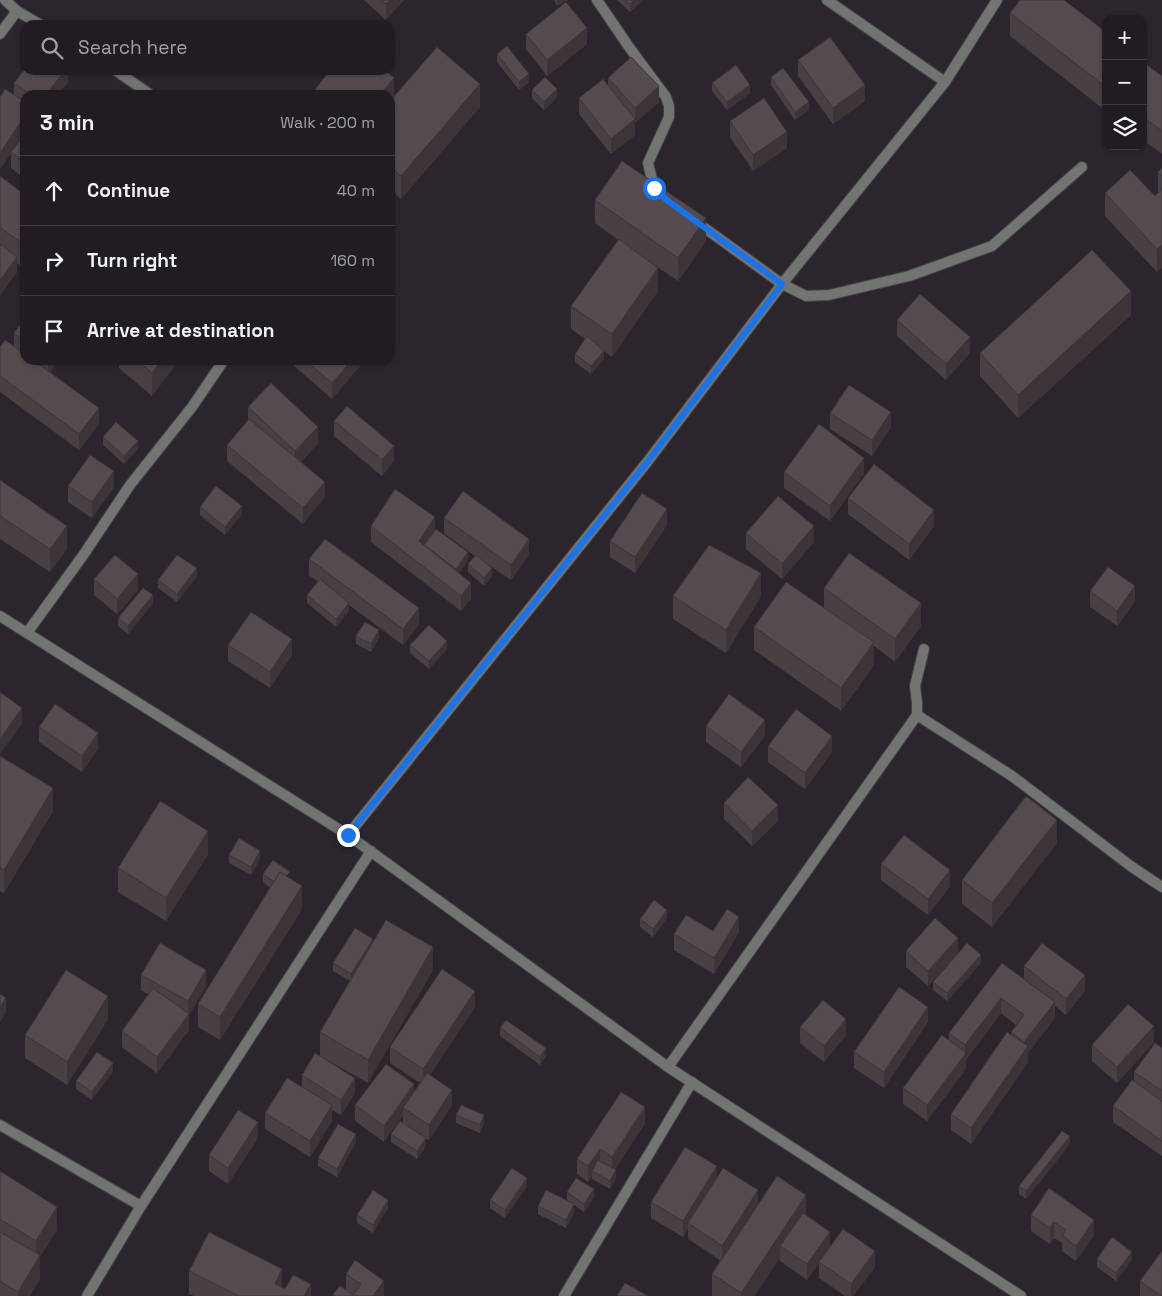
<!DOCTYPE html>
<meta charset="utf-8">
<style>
:root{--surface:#201c22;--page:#28252a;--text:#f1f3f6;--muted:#a2a1a5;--line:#3d3a40}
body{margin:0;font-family:"Space Grotesk",sans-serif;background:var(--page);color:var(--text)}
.controls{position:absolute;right:15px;top:15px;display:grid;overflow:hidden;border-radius:10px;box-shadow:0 1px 4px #0004}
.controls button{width:45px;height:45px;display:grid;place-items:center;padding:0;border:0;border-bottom:1px solid var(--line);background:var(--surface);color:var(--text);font:25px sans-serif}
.stop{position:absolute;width:15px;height:15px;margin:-11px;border:4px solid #1a73e8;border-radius:50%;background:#fff}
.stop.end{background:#1a73e8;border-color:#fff;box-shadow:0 1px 5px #0008}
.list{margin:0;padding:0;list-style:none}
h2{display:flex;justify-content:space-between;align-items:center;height:65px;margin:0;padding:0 20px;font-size:21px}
h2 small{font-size:16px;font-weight:400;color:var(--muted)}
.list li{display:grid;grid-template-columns:32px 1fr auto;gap:15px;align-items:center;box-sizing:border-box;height:70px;padding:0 20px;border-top:1px solid var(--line)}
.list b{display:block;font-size:19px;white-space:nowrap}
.list em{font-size:16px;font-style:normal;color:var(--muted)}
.icon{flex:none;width:28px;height:28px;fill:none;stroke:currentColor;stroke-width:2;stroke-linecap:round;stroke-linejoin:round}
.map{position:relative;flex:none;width:1162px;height:1296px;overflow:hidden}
.search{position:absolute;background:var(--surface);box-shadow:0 1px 4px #0004;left:20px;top:20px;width:375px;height:55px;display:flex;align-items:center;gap:12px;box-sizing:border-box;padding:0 18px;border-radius:15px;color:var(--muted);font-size:19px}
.panel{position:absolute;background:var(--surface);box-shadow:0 1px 4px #0004;left:20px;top:90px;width:375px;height:275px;border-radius:15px}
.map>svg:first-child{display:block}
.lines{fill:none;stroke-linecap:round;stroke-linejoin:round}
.lane-casing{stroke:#454147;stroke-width:12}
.street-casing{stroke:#454147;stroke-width:12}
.lane{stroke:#727471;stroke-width:10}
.street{stroke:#727471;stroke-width:10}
.wall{fill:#494043}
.shaded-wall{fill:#3c3437}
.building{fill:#554b4e;stroke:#3c3437}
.route{stroke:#1a73e8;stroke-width:6}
</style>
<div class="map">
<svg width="1162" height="1296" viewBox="0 0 1162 1296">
<rect width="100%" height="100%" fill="#2b262d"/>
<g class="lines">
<g class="lane-casing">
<polyline id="lane" points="782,284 806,296 829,295 909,276 992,246 1082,167"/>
</g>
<g class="street-casing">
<g id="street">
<polyline points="597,0 629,47 666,97 669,106 669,117 648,163 654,188 658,192"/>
<polyline points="827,0 945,82"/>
<polyline points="17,11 41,25"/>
<polyline points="0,34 17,11 5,0"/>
<polyline points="115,70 151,95"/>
<polyline points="695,221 782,284"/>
<polyline points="0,616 348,835 668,1067 1021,1296"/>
<polyline points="27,633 84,554 130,485 192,407 224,360"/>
<polyline points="917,715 1012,776 1132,867 1162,887"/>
<polyline points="348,835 648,461 782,284 945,82 997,0"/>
<polyline points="668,1067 917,715 917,703 915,686 924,649"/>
<polyline points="0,1125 141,1206"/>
<polyline points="87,1296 141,1206 371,851"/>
<polyline points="564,1296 692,1082"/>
</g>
</g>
<use href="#lane" class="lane"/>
<use href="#street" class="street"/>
</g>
<g class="wall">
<polygon points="364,0 404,0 386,20"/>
<polygon points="554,0 568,0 557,6"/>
<polygon points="617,0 643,0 630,12"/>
<polygon points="1010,13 1106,32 1106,111 1010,36"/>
<polygon points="526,34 587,44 547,76 526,49"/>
<polygon points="497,54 529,82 519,90 497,62"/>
<polygon points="798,60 865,101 833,124 798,76"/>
<polygon points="1143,62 1162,76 1162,154 1143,140"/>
<polygon points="68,70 68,82 58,95 25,95 25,132 16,145 25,134 25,179 11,168 11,153 0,169 0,97 14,95 14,83"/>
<polygon points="771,77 809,110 795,120 771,85"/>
<polygon points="608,78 659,102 635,123 635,135 611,154 579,114 579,98 608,85"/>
<polygon points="712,83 750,93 727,110 712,91"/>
<polygon points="532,90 557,97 544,110 532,98"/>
<polygon points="390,95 394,97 480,107 401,199 390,189"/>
<polygon points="730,121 787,148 753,171 730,137"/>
<polygon points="1162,168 1162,268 1157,272 1105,216 1105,193 1155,196 1158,193 1158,172"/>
<polygon points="0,176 25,195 25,269 17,263 17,272 0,295"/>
<polygon points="595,200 706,241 678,281 633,250 658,291 612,357 604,351 604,359 591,374 575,362 575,354 585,339 571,329 571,306 618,240 595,223"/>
<polygon points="1131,315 1018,418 980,376 980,353"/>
<polygon points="25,318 25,360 59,360 50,372 99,424 79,450 0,392 0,347 14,347 14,333"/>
<polygon points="897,320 970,353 946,380 897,336"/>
<polygon points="119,360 179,360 152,396 119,368"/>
<polygon points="292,360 365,360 332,399 292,364"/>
<polygon points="248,407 318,443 301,462 325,497 303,524 227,461 227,445 248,420"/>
<polygon points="830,413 891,427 872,456 830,429"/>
<polygon points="334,421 394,461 382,476 334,436"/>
<polygon points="103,437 138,449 124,464 103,445"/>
<polygon points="784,472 864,473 830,521 784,488"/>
<polygon points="0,480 67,549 50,572 0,539"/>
<polygon points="68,486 114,487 92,518 68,502"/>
<polygon points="848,498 934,526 909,560 848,514"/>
<polygon points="200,507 242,514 225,535 200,515"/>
<polygon points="444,518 529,554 511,580 489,565 492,576 484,586 468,572 468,564 475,556 444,533"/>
<polygon points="667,525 635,573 610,557 610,541"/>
<polygon points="371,526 435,530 468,560 459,573 471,599 461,611 371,542"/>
<polygon points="746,533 814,542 782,579 746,549"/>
<polygon points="309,559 419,624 403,645 349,605 349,611 336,627 307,603 307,595 318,582 309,575"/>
<polygon points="197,576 177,602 158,588 158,580"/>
<polygon points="94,579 138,590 117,614 94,595"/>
<polygon points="824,588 921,626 895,662 874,646 874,665 841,711 754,650 754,627 824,608"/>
<polygon points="1090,591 1135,601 1117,626 1090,607"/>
<polygon points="673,596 761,596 726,653 673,619"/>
<polygon points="153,603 128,634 118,626 118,618"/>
<polygon points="356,636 379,638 371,652 356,644"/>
<polygon points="228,645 292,655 270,688 228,661"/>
<polygon points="410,645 447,649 429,669 410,653"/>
<polygon points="706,726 765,736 741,767 706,742"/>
<polygon points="39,727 98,749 82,772 39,742"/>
<polygon points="768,746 832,752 805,789 768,762"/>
<polygon points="0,756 53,811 4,893 0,891"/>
<polygon points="724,803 778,821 752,846 724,819"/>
<polygon points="1057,843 992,927 962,904 962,880"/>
<polygon points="208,854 166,921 118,892 118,868"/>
<polygon points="229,855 260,859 251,875 229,863"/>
<polygon points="881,864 950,886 928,915 881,880"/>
<polygon points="263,874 290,878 302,909 220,1040 198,1027 198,1004 270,888 263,882"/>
<polygon points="667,918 653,937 640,927 640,919"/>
<polygon points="739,932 714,974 674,950 674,934"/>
<polygon points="373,942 433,970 368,1083 320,1056 320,1032 350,981 333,971 333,963"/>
<polygon points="906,951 958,953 981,963 947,1001 933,990 933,982 957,955 928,986 906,967"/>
<polygon points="1024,966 1085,991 1066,1015 1055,1006 1055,1018 1028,1053 1028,1062 971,1144 951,1130 951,1114 1011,1034 1011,1032 1016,1025 1001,1013 966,1060 966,1069 927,1121 903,1104 903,1088 949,1041 949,1033 1024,979"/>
<polygon points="141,975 206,986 189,1015 189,1030 157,1073 122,1047 122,1031 149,995 141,990"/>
<polygon points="475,1007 430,1075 452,1105 429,1140 426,1139 426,1146 417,1159 391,1142 391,1134 403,1123 403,1115 384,1142 355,1121 355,1105 414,1092 420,1083 390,1063 390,1047"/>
<polygon points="108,1019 67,1085 25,1058 25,1035"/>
<polygon points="928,1022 884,1088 854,1068 854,1052"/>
<polygon points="800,1027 846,1035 824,1062 800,1043"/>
<polygon points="500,1028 546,1056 540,1065 500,1036"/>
<polygon points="1154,1042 1117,1083 1092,1061 1092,1045"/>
<polygon points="1162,1048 1162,1156 1113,1122 1113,1106 1134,1081 1134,1072"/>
<polygon points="113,1071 92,1100 76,1089 76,1081"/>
<polygon points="302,1075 355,1093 341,1115 332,1110 332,1121 310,1157 265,1129 265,1113 302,1087"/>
<polygon points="456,1115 484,1123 480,1133 456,1123"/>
<polygon points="645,1123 615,1169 616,1178 610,1189 592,1179 592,1176 588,1182 577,1174 577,1159"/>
<polygon points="258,1138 228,1184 209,1171 209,1155"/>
<polygon points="356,1142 337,1177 318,1166 318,1158"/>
<polygon points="1070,1144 1026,1199 1019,1194 1019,1186"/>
<polygon points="0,1171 57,1230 40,1257 40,1279 30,1296 0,1296"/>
<polygon points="527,1186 505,1218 490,1208 490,1200"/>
<polygon points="567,1192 594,1197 584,1212 574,1205 574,1212 566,1228 538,1214 538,1206 567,1200"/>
<polygon points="651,1202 758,1204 806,1215 830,1247 875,1267 853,1296 845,1296 819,1278 819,1262 807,1280 780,1261 780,1258 754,1296 712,1296 712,1274 720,1260 688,1239 688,1229 683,1237 651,1218"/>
<polygon points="388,1208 373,1233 357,1223 357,1215"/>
<polygon points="1031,1215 1094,1235 1076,1261 1062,1251 1062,1243 1054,1238 1050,1244 1031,1231"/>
<polygon points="1097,1259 1132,1260 1116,1281 1097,1267"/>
<polygon points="189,1271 282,1288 311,1296 194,1296 189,1294"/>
<polygon points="346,1274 384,1296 333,1296 333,1294 353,1295 346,1290"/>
<polygon points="1140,1281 1162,1296 1140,1296"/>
</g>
<g class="shaded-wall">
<polygon points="390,0 404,0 386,20 386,4"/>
<polygon points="557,0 568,0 557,6"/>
<polygon points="634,0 643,0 630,12 630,4"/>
<polygon points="587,28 587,44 547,76 547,60"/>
<polygon points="65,70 68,70 68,82 58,95 46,95"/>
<polygon points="529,74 529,82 519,90 519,82"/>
<polygon points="394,78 394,101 390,106 390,95 380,95"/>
<polygon points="480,84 480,107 401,199 401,176"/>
<polygon points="750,85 750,93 727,110 727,102"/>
<polygon points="865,85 865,101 833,124 833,108"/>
<polygon points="659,86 659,102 635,123 635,135 611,154 611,139 635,119 635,108"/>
<polygon points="557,89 557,97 544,110 544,102"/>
<polygon points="809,102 809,110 795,120 795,112"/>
<polygon points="25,116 25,132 0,169 0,153"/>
<polygon points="787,132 787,148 753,171 753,155"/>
<polygon points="706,218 706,241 678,281 678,258"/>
<polygon points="1162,245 1162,268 1157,272 1157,249"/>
<polygon points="17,257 17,272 0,295 0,280"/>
<polygon points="658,268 658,291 612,357 612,334"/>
<polygon points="1131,291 1131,315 1018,418 1018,395"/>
<polygon points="970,337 970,353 946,380 946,364"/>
<polygon points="604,351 604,359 591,374 591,366"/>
<polygon points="48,360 59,360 48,375"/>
<polygon points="162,360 179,360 152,396 152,373"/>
<polygon points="352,360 365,360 332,399 332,383"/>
<polygon points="99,408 99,424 79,450 79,434"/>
<polygon points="891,412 891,427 872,456 872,440"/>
<polygon points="318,427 318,443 295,467 295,451"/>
<polygon points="138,441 138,449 124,464 124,456"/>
<polygon points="394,446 394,461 382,476 382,460"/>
<polygon points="864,458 864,473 830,521 830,506"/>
<polygon points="114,471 114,487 92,518 92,502"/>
<polygon points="325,482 325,497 303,524 303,508"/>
<polygon points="242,506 242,514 225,535 225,527"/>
<polygon points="667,509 667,525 635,573 635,557"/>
<polygon points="934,510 934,526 909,560 909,544"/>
<polygon points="435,517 435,532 425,547 419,541"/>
<polygon points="67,526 67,549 50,572 50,549"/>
<polygon points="814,526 814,542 782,579 782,564"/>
<polygon points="529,539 529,554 511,580 511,565"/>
<polygon points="468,552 468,560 456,577 456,569"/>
<polygon points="197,568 197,576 177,602 177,594"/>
<polygon points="492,568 492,576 484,586 484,578"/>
<polygon points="761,573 761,596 726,653 726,630"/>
<polygon points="138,574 138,590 117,614 117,599"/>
<polygon points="471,583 471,599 461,611 461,596"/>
<polygon points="1135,586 1135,601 1117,626 1117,611"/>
<polygon points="153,595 153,603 128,634 128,626"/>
<polygon points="349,603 349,611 336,627 336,619"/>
<polygon points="921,603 921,626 895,662 895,639"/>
<polygon points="419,608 419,624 403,645 403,629"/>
<polygon points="379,630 379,638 371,652 371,644"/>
<polygon points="292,639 292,655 270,688 270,672"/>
<polygon points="447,641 447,649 429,669 429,661"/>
<polygon points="874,642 874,665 841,711 841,688"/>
<polygon points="22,708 22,724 0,754 0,739"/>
<polygon points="765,720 765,736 741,767 741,752"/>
<polygon points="98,733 98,749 82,772 82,756"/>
<polygon points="832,736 832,752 805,789 805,773"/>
<polygon points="53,788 53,811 4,893 4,870"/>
<polygon points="778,805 778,821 752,846 752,831"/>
<polygon points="1057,820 1057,843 992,927 992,903"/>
<polygon points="208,831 208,854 166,921 166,898"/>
<polygon points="260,851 260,859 251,875 251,867"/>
<polygon points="950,870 950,886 928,915 928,899"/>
<polygon points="302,886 302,909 220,1040 220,1017"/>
<polygon points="667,910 667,918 653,937 653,929"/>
<polygon points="739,917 739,932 714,974 714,958"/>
<polygon points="958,938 958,953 928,986 928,971"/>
<polygon points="373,939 373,947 351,982 351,974"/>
<polygon points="433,947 433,970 368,1083 368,1060"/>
<polygon points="981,955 981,963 947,1001 947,993"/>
<polygon points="206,970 206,986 189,1015 189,1030 157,1073 157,1057 188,1016 188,1001"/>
<polygon points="1085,975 1085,991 1066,1015 1066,999"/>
<polygon points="475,991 475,1007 423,1085 423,1069"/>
<polygon points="108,996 108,1019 67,1085 67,1062"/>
<polygon points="6,998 6,1013 0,1022 0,1007"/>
<polygon points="1001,998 1001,1013 966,1060 966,1069 927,1121 927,1105 965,1055 965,1045"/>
<polygon points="1055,1002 1055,1018 1028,1053 1028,1062 971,1144 971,1128 1024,1052 1024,1042"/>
<polygon points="928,1007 928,1022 884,1088 884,1072"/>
<polygon points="846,1019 846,1035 824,1062 824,1046"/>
<polygon points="1154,1026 1154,1042 1117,1083 1117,1067"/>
<polygon points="546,1048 546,1056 540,1065 540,1057"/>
<polygon points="113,1063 113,1071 92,1100 92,1092"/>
<polygon points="355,1078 355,1093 341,1115 341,1100"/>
<polygon points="414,1084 414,1100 403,1108 403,1115 384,1142 384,1126"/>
<polygon points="452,1090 452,1105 429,1140 429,1125"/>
<polygon points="332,1105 332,1121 310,1157 310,1141"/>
<polygon points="645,1107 645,1123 612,1173 612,1157"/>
<polygon points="484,1115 484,1123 480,1133 480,1125"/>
<polygon points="258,1122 258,1138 228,1184 228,1168"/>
<polygon points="356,1134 356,1142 337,1177 337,1169"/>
<polygon points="1070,1136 1070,1144 1026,1199 1026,1191"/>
<polygon points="426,1138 426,1146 417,1159 417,1151"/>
<polygon points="600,1149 600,1164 592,1171 592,1176 588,1182 588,1166"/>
<polygon points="717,1166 717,1182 688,1223 688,1229 683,1237 683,1221"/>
<polygon points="616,1170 616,1178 610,1189 610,1181"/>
<polygon points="527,1178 527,1186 505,1218 505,1210"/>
<polygon points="594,1189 594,1197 584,1212 584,1204"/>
<polygon points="758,1190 758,1206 722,1261 722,1246"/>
<polygon points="806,1195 806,1219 780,1246 780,1258 754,1296 741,1296 741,1293"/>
<polygon points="388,1200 388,1208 373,1233 373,1225"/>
<polygon points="574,1204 574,1212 566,1228 566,1220"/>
<polygon points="57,1207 57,1230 40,1257 40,1279 30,1296 18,1296 18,1292 36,1263 36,1241"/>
<polygon points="1094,1220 1094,1235 1076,1261 1076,1246"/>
<polygon points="1054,1222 1054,1238 1050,1244 1050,1228"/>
<polygon points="830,1232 830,1247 807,1280 807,1264"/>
<polygon points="875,1251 875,1267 853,1296 851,1296 851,1284"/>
<polygon points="1132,1252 1132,1260 1116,1281 1116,1273"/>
<polygon points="282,1269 282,1292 275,1284"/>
<polygon points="384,1281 384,1296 373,1296"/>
<polygon points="311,1284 311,1296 304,1296"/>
</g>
<g class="building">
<polygon points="382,0 390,0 386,4"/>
<polygon points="625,0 634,0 630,4"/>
<polygon points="1020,0 1064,0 1106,32 1106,87 1010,13"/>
<polygon points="566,2 587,28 547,60 526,34"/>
<polygon points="830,37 865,85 833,108 798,60"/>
<polygon points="507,46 529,74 519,82 497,54"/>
<polygon points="437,47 480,84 401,176 390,166 390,101"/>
<polygon points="631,57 659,86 635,108 608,78"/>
<polygon points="1143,62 1162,76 1162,131 1143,117"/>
<polygon points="736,65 750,85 727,102 712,83"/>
<polygon points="783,68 809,102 795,112 771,77"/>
<polygon points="25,69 25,70 65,70 46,95 31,95 14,83"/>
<polygon points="330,70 385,70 394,78 380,95 311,95"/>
<polygon points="545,77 557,89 544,102 532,90"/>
<polygon points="603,79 635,119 611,139 579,98"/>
<polygon points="5,89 25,102 25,116 0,153 0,97"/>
<polygon points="268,91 272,95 264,95"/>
<polygon points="764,98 787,132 753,155 730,121"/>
<polygon points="25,134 25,163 11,152"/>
<polygon points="622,161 706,218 678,258 595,200"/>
<polygon points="1162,168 1162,176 1158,172"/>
<polygon points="1130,170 1155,196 1162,189 1162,245 1157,249 1105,193"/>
<polygon points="0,176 25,195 25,246 0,227"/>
<polygon points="619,239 658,268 612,334 571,306"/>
<polygon points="0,244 17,257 0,280"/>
<polygon points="1092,250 1131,291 1018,395 980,353"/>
<polygon points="920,294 970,337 946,364 897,320"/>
<polygon points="25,318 25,341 14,333"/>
<polygon points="587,336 604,351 591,366 575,354"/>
<polygon points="5,340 25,354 25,360 33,360 99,408 79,434 0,376 0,347"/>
<polygon points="137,360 162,360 152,373"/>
<polygon points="305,360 352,360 332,383"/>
<polygon points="271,383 318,427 295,451 248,407"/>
<polygon points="849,385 891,412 872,440 830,413"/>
<polygon points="347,406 394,446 382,460 334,421"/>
<polygon points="249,419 325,482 303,508 227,445"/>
<polygon points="116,422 138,441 124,456 103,437"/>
<polygon points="819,424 864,458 830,506 784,472"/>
<polygon points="90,455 114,471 92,502 68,486"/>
<polygon points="874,464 934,510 909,544 848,498"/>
<polygon points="0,480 67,526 50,549 0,516"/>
<polygon points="216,486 242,506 225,527 200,507"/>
<polygon points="395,489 435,517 419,541 471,583 461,596 371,526"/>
<polygon points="463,491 529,539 511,565 444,518"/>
<polygon points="642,493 667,509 635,557 610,541"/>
<polygon points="778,496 814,526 782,564 746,533"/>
<polygon points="436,529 468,552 456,569 424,545"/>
<polygon points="325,539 419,608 403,629 309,559"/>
<polygon points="709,545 761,573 726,630 673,596"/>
<polygon points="849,553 921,603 895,639 824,588"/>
<polygon points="115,555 138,574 117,599 94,579"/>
<polygon points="177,555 197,568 177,594 158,580"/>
<polygon points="476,555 492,568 484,578 468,564"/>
<polygon points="1108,567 1135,586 1117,611 1090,591"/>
<polygon points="320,579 349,603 336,619 307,595"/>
<polygon points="786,582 874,642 841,688 754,627"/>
<polygon points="143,588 153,595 128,626 118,618"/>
<polygon points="251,612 292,639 270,672 228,645"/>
<polygon points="365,622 379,630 371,644 356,636"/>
<polygon points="429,625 447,641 429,661 410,645"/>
<polygon points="0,692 22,708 0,739"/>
<polygon points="729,694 765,720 741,752 706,726"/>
<polygon points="55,704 98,733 82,756 39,727"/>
<polygon points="796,709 832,736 805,773 768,746"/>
<polygon points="0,756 53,788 4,870 0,868"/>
<polygon points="748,777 778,805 752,831 724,803"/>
<polygon points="1026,796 1057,820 992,903 962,880"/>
<polygon points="160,801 208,831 166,898 118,868"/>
<polygon points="904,835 950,870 928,899 881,864"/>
<polygon points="239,838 260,851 251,867 229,855"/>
<polygon points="273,860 290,872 286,876 280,872 274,882 263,874"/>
<polygon points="280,872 302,886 220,1017 198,1004"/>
<polygon points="654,900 667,910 653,929 640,919"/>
<polygon points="727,909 739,917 714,958 674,934 686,915 713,931"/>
<polygon points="935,918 958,938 928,971 906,951"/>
<polygon points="386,920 433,947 368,1060 320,1032"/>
<polygon points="355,928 373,939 351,974 333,963"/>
<polygon points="160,943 206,970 188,1001 141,975"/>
<polygon points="967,943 981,955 947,993 933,982"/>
<polygon points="1042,943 1085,975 1066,999 1024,966"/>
<polygon points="1002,963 1055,1002 1024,1042 1011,1032 1024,1015 1001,998 965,1045 949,1033"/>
<polygon points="442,969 475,991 423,1069 390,1047"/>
<polygon points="66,970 108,996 67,1062 25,1035"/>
<polygon points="899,987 928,1007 884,1072 854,1052"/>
<polygon points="153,988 189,1014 157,1057 122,1031"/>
<polygon points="0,994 6,998 0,1007"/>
<polygon points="823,1000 846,1019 824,1046 800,1027"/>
<polygon points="1128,1004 1154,1026 1117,1067 1092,1045"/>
<polygon points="506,1020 546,1048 540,1057 500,1028"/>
<polygon points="1007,1032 1028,1046 971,1128 951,1114"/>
<polygon points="942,1035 966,1053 927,1105 903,1088"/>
<polygon points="1155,1043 1162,1048 1162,1091 1134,1072"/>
<polygon points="97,1052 113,1063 92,1092 76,1081"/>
<polygon points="315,1053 355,1078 341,1100 302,1075"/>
<polygon points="386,1064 414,1084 384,1126 355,1105"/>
<polygon points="427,1073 452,1090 429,1125 403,1108"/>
<polygon points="287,1078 332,1105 310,1141 265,1113"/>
<polygon points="1132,1080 1162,1101 1162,1141 1113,1106"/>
<polygon points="621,1092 645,1107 612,1157 600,1149 588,1166 577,1159"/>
<polygon points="461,1105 484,1115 480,1125 456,1115"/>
<polygon points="238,1110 258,1122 228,1168 209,1155"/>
<polygon points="400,1121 426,1138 417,1151 391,1134"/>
<polygon points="338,1124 356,1134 337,1169 318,1158"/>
<polygon points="1062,1131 1070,1136 1026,1191 1019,1186"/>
<polygon points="685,1147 717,1166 683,1221 651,1202"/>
<polygon points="598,1160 616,1170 610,1181 592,1171"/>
<polygon points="512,1168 527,1178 505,1210 490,1200"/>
<polygon points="723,1168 758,1190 722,1246 688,1223"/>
<polygon points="0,1171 57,1207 36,1241 0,1219"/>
<polygon points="777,1176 806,1195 741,1293 712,1274"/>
<polygon points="576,1178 594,1189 584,1204 567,1192"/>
<polygon points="1049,1188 1094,1220 1076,1246 1062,1235 1066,1230 1054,1222 1050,1228 1031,1215"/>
<polygon points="373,1190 388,1200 373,1225 357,1215"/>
<polygon points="546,1190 574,1204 566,1220 538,1206"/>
<polygon points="803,1213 830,1232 807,1264 780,1246"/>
<polygon points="843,1229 875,1251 851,1284 819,1262"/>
<polygon points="0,1232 40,1255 18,1292 0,1281"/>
<polygon points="209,1232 282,1269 275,1284 285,1289 293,1275 311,1284 304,1296 239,1296 189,1271"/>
<polygon points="1112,1237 1132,1252 1116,1273 1097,1259"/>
<polygon points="1162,1251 1162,1296 1161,1296 1140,1281"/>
<polygon points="355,1260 384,1281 373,1296 335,1296 333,1294 340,1286 353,1295 361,1284 346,1274"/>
<polygon points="625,1283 648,1296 617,1296"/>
</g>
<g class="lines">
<polyline class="route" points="348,835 648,461 782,284 668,201 654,188"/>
</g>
</svg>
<div class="controls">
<button>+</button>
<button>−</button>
<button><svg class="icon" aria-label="layers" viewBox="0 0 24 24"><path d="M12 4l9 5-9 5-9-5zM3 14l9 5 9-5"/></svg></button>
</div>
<div class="stop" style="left:654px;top:188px"></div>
<div class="stop end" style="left:348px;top:835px"></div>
<div class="search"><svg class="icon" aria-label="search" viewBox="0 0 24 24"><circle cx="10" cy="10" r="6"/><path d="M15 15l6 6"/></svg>Search here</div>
<section class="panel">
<h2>3 min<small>Walk · 200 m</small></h2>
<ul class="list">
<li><svg class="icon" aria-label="ahead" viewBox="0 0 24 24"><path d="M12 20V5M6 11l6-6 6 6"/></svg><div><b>Continue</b></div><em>40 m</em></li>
<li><svg class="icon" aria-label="right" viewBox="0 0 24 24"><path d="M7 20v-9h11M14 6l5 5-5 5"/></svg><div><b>Turn right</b></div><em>160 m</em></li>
<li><svg class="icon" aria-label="arrive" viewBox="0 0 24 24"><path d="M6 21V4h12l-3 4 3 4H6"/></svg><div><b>Arrive at destination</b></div></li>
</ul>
</section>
</div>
